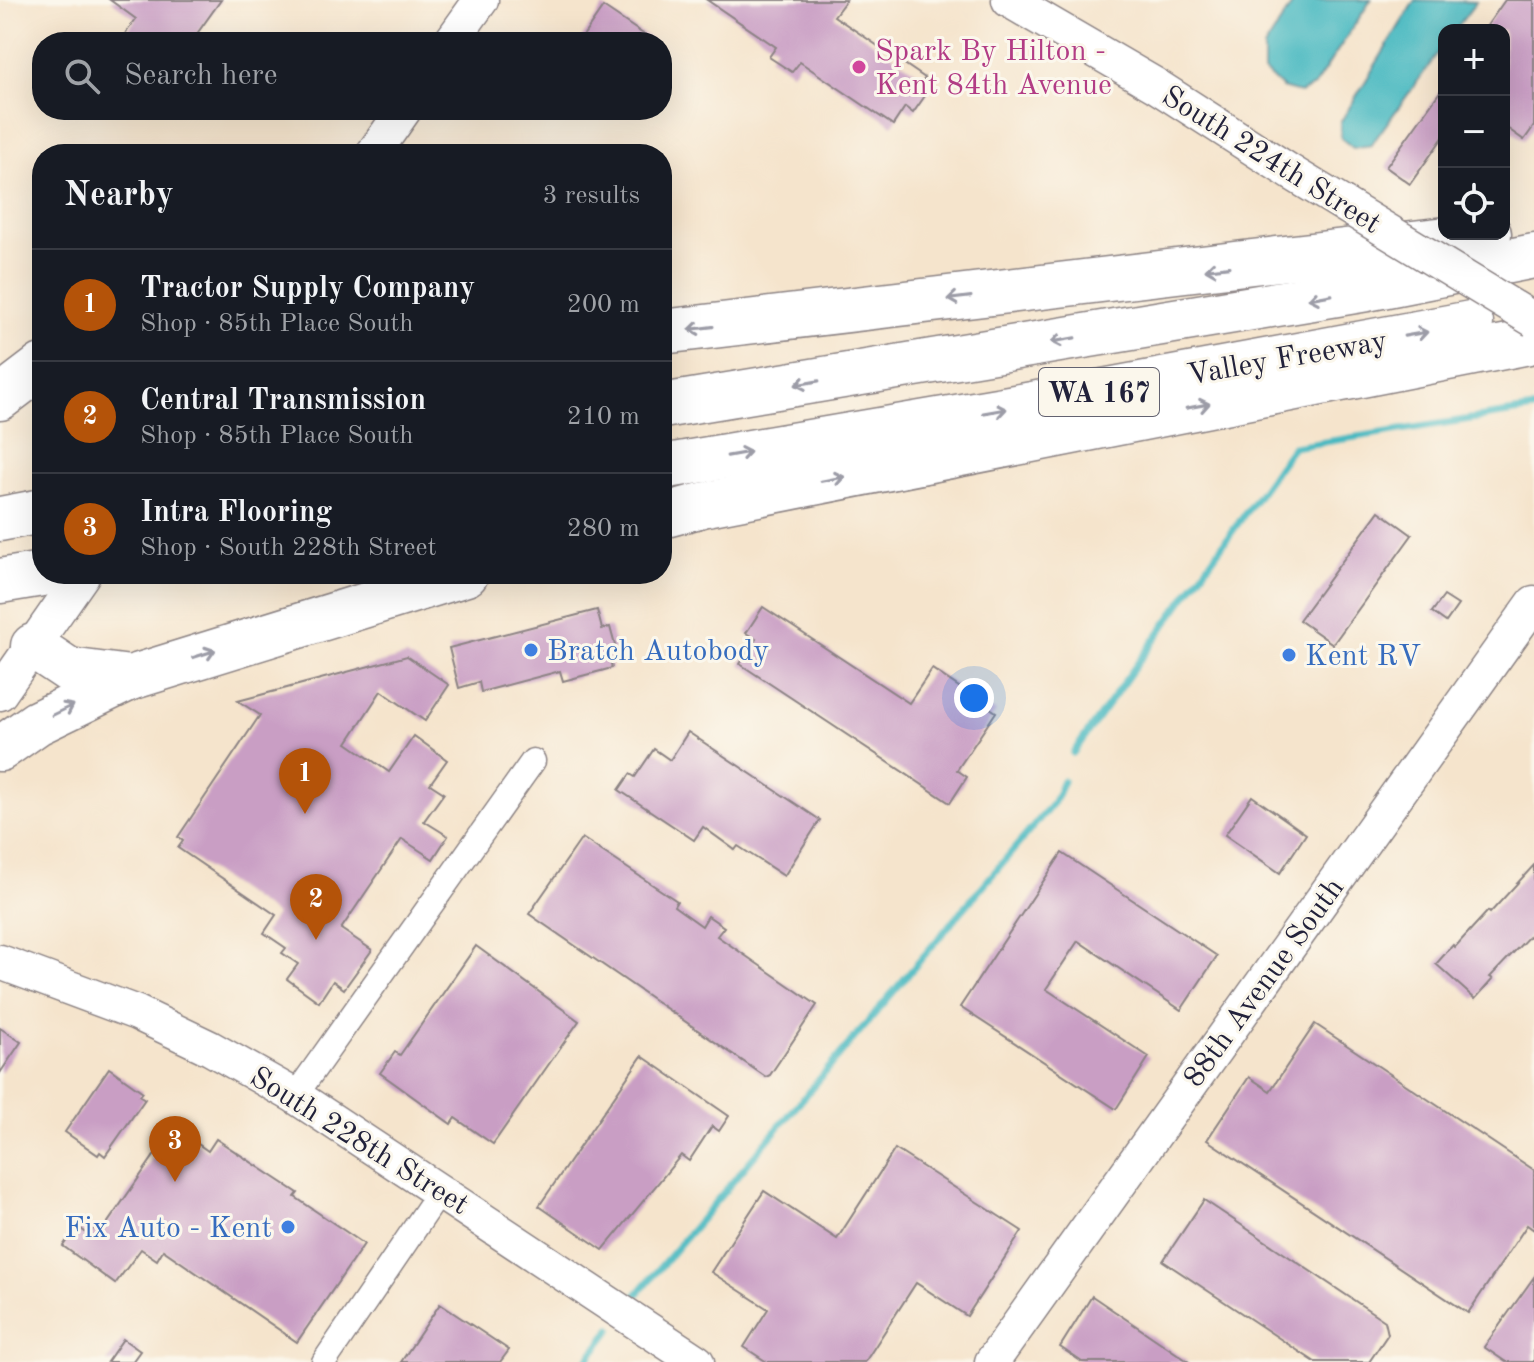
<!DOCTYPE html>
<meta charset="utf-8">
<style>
:root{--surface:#171b24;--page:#20242c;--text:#f1f3f6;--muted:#9ea1a6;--line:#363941;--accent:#b45309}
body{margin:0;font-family:"Old Standard TT",serif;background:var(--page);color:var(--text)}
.controls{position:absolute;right:24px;top:24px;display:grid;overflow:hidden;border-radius:16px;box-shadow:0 8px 32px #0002}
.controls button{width:72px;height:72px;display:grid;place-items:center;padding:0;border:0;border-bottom:2px solid var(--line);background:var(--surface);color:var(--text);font:40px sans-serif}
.you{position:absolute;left:974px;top:698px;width:28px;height:28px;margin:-20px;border:6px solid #fff;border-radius:50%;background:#1a73e8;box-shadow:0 0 0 12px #1a73e833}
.badge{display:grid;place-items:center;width:52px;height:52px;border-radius:50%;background:var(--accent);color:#fff;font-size:26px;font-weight:700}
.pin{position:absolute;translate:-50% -66px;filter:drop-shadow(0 2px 4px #0008)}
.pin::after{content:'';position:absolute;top:42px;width:28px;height:24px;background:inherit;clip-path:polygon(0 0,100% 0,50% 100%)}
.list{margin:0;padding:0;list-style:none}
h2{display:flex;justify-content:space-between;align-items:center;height:104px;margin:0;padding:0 32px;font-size:34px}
h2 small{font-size:26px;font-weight:400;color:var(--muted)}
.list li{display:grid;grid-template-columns:52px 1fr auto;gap:24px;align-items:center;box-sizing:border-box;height:112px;padding:0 32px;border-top:2px solid var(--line)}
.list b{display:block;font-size:30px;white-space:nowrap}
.list p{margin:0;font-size:26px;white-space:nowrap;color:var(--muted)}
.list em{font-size:26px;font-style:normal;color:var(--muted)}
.icon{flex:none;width:44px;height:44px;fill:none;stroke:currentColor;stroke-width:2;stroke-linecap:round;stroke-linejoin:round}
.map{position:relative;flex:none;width:1534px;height:1362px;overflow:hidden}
.search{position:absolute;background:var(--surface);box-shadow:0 8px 32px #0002;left:32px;top:32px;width:640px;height:88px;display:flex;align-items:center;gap:20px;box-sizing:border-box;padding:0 28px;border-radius:32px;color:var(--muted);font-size:30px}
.panel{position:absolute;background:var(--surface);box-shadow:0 8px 32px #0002;left:32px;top:144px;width:640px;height:440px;border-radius:32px}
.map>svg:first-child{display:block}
.water{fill:#4ab9c1;stroke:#366e7e;stroke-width:2}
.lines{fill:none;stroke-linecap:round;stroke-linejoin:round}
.stream{stroke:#4ab9c1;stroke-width:7}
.building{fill:#c99ec4}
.street-casing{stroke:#8c8384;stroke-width:27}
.secondary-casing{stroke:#8c8384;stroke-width:37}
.highway-casing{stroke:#8c8384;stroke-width:47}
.street{stroke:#fff;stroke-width:24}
.secondary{stroke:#fff;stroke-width:34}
.highway{stroke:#fff;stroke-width:44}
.secondary-bridge-casing{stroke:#8c8384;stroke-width:37;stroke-linecap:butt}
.secondary-bridge{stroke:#fff;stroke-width:34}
.oneway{stroke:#9c9ca7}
.hotel-dot{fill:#d1479c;stroke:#fbf7ec;stroke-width:3}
.shop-dot{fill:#3f7fe0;stroke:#fbf7ec;stroke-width:3}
.labels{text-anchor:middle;stroke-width:6;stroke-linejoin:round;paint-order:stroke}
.shield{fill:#fbf7ec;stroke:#636270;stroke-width:2}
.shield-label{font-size:28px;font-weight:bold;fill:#22223b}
.hotel-label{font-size:30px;fill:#b23c85;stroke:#fbf7ec;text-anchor:start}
.street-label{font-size:30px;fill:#22223b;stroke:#fbf7ec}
.shop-label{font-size:30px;fill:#366cbe;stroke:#fbf7ec;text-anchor:start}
</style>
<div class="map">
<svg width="1534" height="1362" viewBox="0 0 1534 1362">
<rect width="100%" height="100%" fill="#fbf7ec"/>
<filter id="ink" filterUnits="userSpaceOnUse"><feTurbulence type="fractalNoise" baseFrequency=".0125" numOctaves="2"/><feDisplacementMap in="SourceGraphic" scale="16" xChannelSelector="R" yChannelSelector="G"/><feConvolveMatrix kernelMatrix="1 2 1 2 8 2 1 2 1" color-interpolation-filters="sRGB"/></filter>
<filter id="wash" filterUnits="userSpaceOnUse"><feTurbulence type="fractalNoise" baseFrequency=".006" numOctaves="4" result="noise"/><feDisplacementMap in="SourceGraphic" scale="32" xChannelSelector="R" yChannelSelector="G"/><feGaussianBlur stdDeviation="1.8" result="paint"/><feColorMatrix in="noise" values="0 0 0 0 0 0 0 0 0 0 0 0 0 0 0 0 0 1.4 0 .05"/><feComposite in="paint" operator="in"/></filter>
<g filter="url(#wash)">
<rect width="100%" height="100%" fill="#f5e4cc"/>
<g class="water">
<polygon points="1295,0 1371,0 1314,86 1300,93 1282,88 1264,71 1264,48"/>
<polygon points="1415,0 1476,2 1455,30 1444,30 1444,45 1371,145 1353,148 1341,138 1340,123"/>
</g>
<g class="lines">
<g class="stream">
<polyline points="1073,753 1293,447 1534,409"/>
<polyline points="635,1297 1054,802 1063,781"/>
<polyline points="586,1362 611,1329"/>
</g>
</g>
<g id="blocks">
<g class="building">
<polygon points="110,0 221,0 191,42 119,42 136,19"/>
<polygon points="707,0 846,0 834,16 925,78 919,87 927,93 913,113 905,107 893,125 800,62 792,72 769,57 776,47"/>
<polygon points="1505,0 1534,0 1534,126 1524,140 1504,126 1504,30 1484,30"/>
<polygon points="603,7 655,42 579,42"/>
<polygon points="1444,86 1444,136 1410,184 1386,167"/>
<polygon points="1379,511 1412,535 1333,644 1299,620"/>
<polygon points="1444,596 1458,605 1446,622 1432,612"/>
<polygon points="763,607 909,703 932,669 996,712 957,770 967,777 950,803 740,664 756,639 746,633"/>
<polygon points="597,610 602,629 610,627 616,649 608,651 612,668 563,681 560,671 481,692 479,682 459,688 449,648"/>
<polygon points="407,656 449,685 425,721 381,691 347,743 389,772 414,736 447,760 430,784 444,793 424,821 448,836 433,859 402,839 341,929 372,950 344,989 333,981 319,1002 287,979 298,964 282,953 286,948 264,933 276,915 178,848 183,841 178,837 260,715 238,701"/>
<polygon points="688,732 820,820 784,876 738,846 735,850 703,827 694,840 619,790 630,774 635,777 654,749 670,760"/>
<polygon points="1252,796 1306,834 1280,873 1225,835"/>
<polygon points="582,838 677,901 674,906 702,926 708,916 724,927 717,936 817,1005 770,1075 766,1077 529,914"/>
<polygon points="1062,853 1217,956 1181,1010 1078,941 1046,989 1149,1057 1116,1109 960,1007"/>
<polygon points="1534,865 1534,931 1490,977 1493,979 1475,999 1436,964 1453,945 1455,947 1488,911 1490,913"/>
<polygon points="476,946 579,1021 493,1144 455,1118 451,1124 380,1073 395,1052 400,1055"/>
<polygon points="1315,1024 1534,1170 1534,1230 1527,1225 1468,1313 1207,1140 1249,1077 1270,1091"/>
<polygon points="0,1028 21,1042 0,1073"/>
<polygon points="642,1056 729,1116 719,1131 712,1126 689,1161 681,1155 603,1250 539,1206"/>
<polygon points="109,1068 143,1092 140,1096 145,1099 105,1156 100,1152 98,1155 65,1132"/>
<polygon points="174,1127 208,1151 216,1139 298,1193 295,1197 364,1244 297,1342 163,1250 157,1260 141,1249 115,1284 63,1246 77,1226 89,1235 95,1226 102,1231"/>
<polygon points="895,1149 1022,1231 967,1316 916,1283 865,1362 767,1362 744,1347 768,1309 711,1272 764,1191 837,1239"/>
<polygon points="1204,1200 1385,1321 1388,1334 1369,1362 1315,1362 1163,1261"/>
<polygon points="1534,1277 1534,1362 1506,1362 1484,1347"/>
<polygon points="1092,1296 1189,1362 1082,1362 1060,1347"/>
<polygon points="440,1304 509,1350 500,1362 401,1362"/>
<polygon points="123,1339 140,1351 132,1362 107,1362"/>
</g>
</g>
</g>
<g filter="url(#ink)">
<use href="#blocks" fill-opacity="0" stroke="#8c8384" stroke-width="2"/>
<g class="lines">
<g class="street-casing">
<g id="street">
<polyline points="295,1096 533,761"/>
<polyline points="324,1362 441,1190"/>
</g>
</g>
<g class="secondary-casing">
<g id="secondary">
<polyline points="1009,0 1155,85 1292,173"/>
<polyline points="451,42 481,0"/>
<polyline points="373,154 404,110"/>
<polyline points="0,693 83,574"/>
<polyline points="0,962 137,1013 210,1048 295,1096 697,1362"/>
<polyline points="992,1362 1534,603"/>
</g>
</g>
<g class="highway-casing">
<g id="highway">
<polyline points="662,332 1489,234"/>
<polyline points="0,398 42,366"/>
<polyline points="662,406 1367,289 1534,256"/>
<polyline points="662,467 1027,405 1471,323"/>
<polyline points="662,516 702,505 1534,341"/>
<polyline points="0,519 42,511"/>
<polyline points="0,581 42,574"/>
<polyline points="33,646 69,670 130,678"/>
<polyline points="0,749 37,723 130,678 466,574"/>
</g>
</g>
<use href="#street" class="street"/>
<use href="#secondary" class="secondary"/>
<use href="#highway" class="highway"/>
<g class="secondary-bridge-casing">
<polyline id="secondary-bridge" points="1292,173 1534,320"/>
</g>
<use href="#secondary-bridge" class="secondary-bridge"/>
</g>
<defs><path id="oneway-shaft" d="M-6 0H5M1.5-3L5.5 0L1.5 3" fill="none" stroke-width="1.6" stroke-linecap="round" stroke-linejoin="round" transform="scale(2)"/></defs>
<g class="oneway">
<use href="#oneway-shaft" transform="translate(1217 268) rotate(173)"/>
<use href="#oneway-shaft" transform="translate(1320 297) rotate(170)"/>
<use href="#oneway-shaft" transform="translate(959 298) rotate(173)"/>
<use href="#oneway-shaft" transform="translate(701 328) rotate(173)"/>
<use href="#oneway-shaft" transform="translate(1416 334) rotate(-10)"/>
<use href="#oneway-shaft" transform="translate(1063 340) rotate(170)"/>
<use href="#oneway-shaft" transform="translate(807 383) rotate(170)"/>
<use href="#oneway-shaft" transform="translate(1198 406) rotate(-11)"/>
<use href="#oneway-shaft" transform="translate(995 411) rotate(-10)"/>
<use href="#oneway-shaft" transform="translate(739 454) rotate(-10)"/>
<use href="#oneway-shaft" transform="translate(833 479) rotate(-11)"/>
<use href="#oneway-shaft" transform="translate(204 654) rotate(-18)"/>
<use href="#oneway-shaft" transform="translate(63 710) rotate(-26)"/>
</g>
</g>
<circle class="hotel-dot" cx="859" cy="67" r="8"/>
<g class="shop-dot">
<circle cx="531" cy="650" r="8"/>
<circle cx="1289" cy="655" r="8"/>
<circle cx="288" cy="1227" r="8"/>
</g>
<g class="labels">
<rect class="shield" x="1039" y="368" width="120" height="48" rx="6"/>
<g class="shield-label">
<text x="1099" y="402">WA 167</text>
</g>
<g class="hotel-label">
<text x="875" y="60">Spark By Hilton -<tspan x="875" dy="34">Kent 84th Avenue</tspan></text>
</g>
<g class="street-label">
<text transform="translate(1272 159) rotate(32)" y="10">South 224th Street</text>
<text transform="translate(1287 357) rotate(-10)" y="10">Valley Freeway</text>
<text transform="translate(1263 982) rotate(-54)" y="10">88th Avenue South</text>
<text transform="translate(360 1140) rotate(32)" y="10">South 228th Street</text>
</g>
<g class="shop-label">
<text x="547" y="660">Bratch Autobody</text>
<text x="1305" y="665">Kent RV</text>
<text x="272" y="1237" text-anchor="end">Fix Auto - Kent</text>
</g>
</g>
</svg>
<div class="controls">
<button>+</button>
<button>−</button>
<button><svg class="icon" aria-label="locate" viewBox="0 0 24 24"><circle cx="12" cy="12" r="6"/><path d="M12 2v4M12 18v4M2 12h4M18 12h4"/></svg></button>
</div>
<div class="you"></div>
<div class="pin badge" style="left:305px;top:814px">1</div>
<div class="pin badge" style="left:316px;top:940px">2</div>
<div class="pin badge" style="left:175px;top:1182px">3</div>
<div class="search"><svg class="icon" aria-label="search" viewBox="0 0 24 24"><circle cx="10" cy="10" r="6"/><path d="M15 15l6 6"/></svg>Search here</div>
<section class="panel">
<h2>Nearby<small>3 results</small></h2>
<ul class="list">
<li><span class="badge">1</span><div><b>Tractor Supply Company</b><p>Shop · 85th Place South</p></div><em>200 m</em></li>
<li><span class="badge">2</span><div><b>Central Transmission</b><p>Shop · 85th Place South</p></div><em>210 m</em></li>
<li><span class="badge">3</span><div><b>Intra Flooring</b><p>Shop · South 228th Street</p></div><em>280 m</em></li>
</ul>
</section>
</div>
